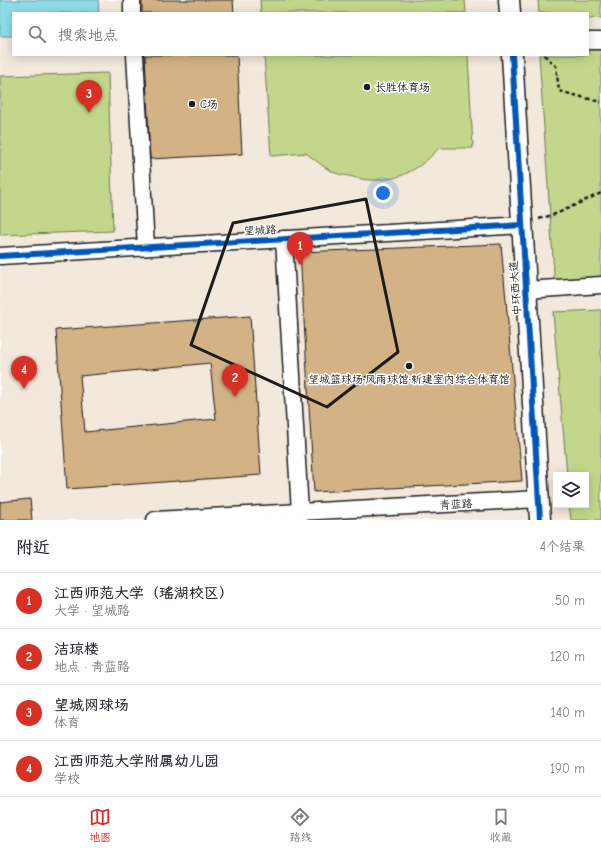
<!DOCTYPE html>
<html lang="zh">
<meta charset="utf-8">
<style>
:root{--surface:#fff;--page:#f2f2f3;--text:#2b2b33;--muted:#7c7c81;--line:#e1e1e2;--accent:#d93025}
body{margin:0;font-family:"Comic Neue","LXGW WenKai TC",sans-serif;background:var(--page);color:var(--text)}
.controls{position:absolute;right:12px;bottom:12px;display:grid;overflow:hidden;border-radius:0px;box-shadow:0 2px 10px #0003}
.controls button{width:36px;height:36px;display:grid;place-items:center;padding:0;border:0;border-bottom:1px solid var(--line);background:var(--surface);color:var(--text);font:20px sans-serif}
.you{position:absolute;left:383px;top:193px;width:14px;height:14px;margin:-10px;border:3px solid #fff;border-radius:50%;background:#1a73e8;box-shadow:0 0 0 6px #1a73e833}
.badge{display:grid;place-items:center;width:26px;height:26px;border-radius:50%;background:var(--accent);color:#fff;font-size:13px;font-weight:700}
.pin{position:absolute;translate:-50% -33px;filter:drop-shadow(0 1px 2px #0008)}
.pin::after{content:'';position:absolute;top:21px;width:14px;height:12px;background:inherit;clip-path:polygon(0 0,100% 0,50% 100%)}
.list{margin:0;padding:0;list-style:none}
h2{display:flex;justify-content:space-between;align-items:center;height:52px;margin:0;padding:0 16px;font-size:17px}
h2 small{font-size:13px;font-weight:400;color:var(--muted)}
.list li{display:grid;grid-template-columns:26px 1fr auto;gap:12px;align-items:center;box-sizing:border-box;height:56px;padding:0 16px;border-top:1px solid var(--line)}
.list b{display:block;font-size:15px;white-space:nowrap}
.list p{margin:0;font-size:13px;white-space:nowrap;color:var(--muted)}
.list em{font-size:13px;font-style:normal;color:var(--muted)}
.icon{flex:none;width:22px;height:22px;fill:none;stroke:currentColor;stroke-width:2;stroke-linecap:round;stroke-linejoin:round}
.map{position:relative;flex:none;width:601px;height:520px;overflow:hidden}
.search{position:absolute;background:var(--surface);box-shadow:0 2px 10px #0003;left:12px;right:12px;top:12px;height:44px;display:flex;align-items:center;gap:10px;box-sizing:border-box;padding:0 14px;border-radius:0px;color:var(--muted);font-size:15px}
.sheet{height:276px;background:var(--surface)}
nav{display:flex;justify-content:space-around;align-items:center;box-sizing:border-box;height:56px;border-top:1px solid var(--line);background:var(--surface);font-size:11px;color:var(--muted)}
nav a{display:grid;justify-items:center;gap:2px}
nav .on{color:var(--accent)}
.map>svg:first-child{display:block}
.built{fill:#f2e8db;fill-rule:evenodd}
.green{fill:#c3d78c;stroke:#707a54}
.water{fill:#8ddde9;stroke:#609097}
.building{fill:#d3b386;stroke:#1c1c1c;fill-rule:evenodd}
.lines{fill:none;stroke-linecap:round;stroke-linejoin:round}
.minor-casing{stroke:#1c1c1c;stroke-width:19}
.tertiary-casing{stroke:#1c1c1c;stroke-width:23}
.path{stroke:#1c1c1c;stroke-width:2.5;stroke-dasharray:4 3;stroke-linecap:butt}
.minor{stroke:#fff;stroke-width:16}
.tertiary{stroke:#fff;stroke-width:20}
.cycleway-casing{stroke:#fff;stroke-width:8}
.cycleway{stroke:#0057b8;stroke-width:6}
.marked{fill:none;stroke:#1c1c1c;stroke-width:3;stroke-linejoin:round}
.poi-dot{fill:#1c1c1c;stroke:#fff;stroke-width:1.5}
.labels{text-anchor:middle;stroke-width:3;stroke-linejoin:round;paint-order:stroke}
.poi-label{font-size:11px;fill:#1c1c1c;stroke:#fff;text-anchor:start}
.street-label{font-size:11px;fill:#1c1c1c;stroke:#fff}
</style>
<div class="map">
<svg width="601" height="520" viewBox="0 0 601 520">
<rect width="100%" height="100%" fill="#fff"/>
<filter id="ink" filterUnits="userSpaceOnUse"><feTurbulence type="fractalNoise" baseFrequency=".025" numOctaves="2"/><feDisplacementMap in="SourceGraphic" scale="8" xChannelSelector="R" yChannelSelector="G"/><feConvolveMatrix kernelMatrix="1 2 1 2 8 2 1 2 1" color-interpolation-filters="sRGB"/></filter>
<g filter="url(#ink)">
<path class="built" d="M0 0H601V520H0ZM13 13H588V55H13ZM556 475H586V505H556Z"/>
<g class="green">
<polygon points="260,0 465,0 466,13 261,13"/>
<polygon points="538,0 601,0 601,18 588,19 588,13 539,13"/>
<polygon points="588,41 601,41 601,285 555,288 539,55 588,55"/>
<path d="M264 55H468L473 148H439C414 176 385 187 349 176 343 175 336 174 331 171 322 166 314 159 306 153L271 156Z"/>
<polygon points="108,73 113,231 0,235 0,76"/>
<polygon points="601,310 601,520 571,520 569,505 586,505 586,475 567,475 553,312"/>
</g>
<polygon class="water" points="0,0 98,0 99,13 13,13 13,36 0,36"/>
<g class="building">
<polygon points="142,0 233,0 234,13 142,13"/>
<polygon points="145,55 237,55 242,154 150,159"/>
<polygon points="501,244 522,481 314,492 300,252"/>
<path d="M250 316 261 475 67 489 56 330ZM210 363 216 419 85 432 80 376Z"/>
<polygon points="30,499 32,520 0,520 0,502"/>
</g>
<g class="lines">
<g class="minor-casing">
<g id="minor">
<polyline points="132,0 132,13"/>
<polyline points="588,41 601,41"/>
<polyline points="135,55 146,247"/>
<polyline points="284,239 300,512"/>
<polyline points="0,256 522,225"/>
<polyline points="526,290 601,285"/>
<polyline points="155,520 539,499"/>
</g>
</g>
<g class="tertiary-casing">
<g id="tertiary">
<polyline points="509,0 510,13"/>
<polyline points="512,55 540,520"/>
</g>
</g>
<g class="path">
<polyline points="544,55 556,66 559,91 601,102"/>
<polyline points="539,219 558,213 601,193"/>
</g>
<use href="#minor" class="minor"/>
<use href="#tertiary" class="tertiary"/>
<g class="cycleway-casing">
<g id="cycleway">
<polyline points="512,55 540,520"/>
<polyline points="0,256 522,225"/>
</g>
</g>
<use href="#cycleway" class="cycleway"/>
</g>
</g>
<path class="marked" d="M366 199 398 352 327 407 191 345 233 223Z"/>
<g class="poi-dot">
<circle cx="367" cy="87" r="4"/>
<circle cx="192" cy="104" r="4"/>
<circle cx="409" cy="366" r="4"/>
</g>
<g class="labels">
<g class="poi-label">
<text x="375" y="91">长胜体育场</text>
<text x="200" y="108">C场</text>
<text x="409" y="383" text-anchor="middle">望城篮球场·风雨球馆·新建室内综合体育馆</text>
</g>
<g class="street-label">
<text transform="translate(260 230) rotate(-3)" y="4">望城路</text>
<text transform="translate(515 288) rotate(-94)" y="4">中环西大道</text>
<text transform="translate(456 504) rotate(-3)" y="4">青蓝路</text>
</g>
</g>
</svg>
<div class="controls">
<button><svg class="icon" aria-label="layers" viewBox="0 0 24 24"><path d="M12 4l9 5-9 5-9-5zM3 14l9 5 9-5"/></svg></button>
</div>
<div class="you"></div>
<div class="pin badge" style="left:300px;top:265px">1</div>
<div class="pin badge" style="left:235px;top:397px">2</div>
<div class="pin badge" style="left:89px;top:113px">3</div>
<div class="pin badge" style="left:24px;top:389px">4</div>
<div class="search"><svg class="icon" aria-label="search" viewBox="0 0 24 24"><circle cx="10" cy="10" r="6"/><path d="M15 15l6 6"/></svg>搜索地点</div>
</div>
<section class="sheet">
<h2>附近<small>4个结果</small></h2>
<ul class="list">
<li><span class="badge">1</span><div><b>江西师范大学（瑶湖校区）</b><p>大学 · 望城路</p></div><em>50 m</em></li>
<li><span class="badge">2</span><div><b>洁琼楼</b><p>地点 · 青蓝路</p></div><em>120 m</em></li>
<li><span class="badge">3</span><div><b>望城网球场</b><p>体育</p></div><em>140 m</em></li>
<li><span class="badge">4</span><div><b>江西师范大学附属幼儿园</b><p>学校</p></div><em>190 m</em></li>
</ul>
</section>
<nav>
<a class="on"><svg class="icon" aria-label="map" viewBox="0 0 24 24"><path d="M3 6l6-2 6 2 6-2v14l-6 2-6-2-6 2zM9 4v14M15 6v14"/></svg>地图</a>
<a><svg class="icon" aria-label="directions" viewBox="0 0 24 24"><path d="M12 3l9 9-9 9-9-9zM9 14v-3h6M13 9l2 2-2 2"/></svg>路线</a>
<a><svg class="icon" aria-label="saved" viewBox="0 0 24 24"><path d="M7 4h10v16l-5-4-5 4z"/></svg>收藏</a>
</nav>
